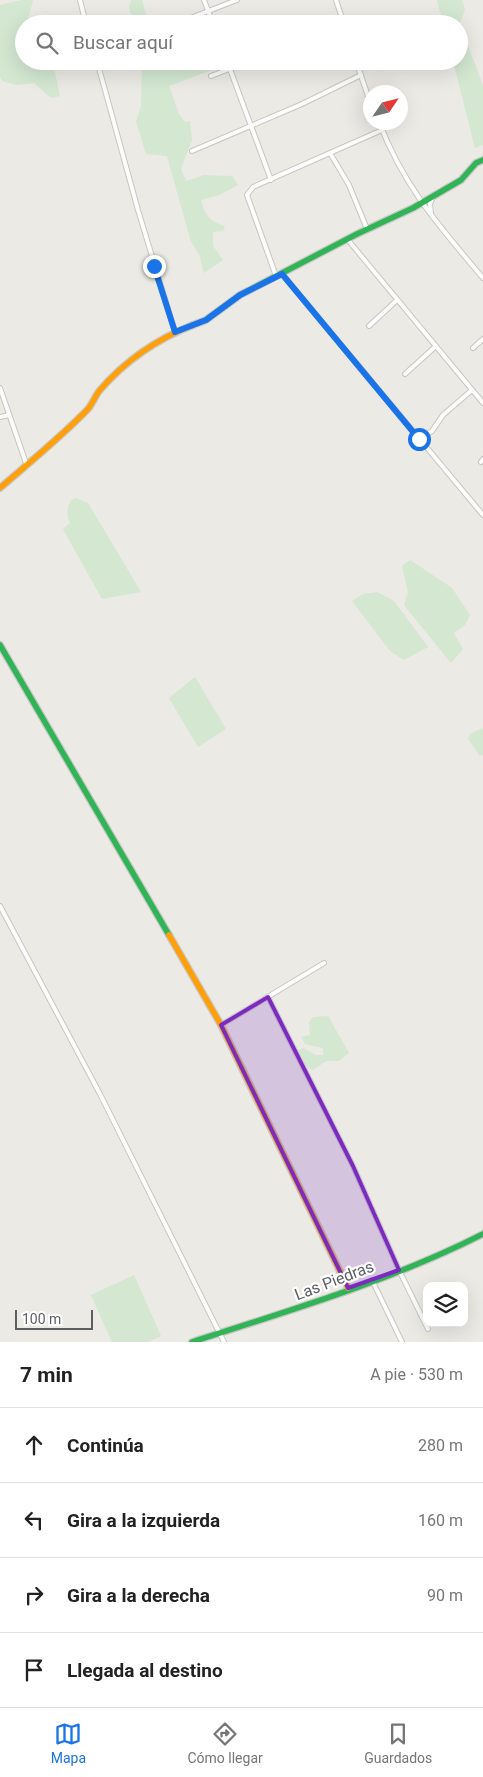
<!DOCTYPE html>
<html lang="es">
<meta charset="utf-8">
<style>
:root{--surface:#fff;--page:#f2f2f2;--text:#222;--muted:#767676;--line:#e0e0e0;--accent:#1a73e8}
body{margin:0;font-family:Roboto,sans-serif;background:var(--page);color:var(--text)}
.controls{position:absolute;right:15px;bottom:15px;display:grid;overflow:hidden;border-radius:10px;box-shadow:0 5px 20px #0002}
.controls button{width:45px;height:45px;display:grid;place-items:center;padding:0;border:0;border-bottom:1px solid var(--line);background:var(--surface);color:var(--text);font:25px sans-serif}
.compass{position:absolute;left:363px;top:85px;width:45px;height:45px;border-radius:50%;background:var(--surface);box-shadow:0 5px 20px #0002;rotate:55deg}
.scale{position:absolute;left:15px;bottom:12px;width:78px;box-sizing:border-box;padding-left:5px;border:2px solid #5b5f63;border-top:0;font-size:14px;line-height:18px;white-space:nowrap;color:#5b5f63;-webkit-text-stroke:4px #fff;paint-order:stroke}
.stop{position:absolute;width:15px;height:15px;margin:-11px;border:4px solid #1a73e8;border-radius:50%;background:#fff}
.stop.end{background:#1a73e8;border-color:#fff;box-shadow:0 1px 5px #0008}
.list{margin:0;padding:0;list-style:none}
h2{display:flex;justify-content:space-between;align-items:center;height:65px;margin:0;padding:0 20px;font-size:21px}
h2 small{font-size:16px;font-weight:400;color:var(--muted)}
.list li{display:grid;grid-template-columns:32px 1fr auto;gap:15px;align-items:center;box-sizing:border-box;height:75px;padding:0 20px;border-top:1px solid var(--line)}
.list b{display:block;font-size:19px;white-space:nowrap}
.list em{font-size:16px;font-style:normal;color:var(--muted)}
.icon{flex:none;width:28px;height:28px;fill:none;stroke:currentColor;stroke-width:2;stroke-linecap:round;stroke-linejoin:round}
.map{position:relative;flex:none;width:483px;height:1342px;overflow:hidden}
.search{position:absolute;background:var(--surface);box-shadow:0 5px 20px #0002;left:15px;right:15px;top:15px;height:55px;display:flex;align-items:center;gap:12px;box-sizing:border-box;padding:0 18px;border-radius:28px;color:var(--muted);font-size:19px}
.sheet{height:365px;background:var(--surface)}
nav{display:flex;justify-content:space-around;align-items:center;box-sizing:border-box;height:70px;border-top:1px solid var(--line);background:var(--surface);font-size:14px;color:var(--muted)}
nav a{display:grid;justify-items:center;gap:2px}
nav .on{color:var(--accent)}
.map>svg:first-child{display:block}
.green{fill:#d3e7d1}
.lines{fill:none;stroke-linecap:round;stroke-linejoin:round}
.street-casing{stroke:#c6c6c6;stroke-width:6}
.fast-casing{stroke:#c7c7c7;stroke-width:8}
.slow-casing{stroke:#c7c7c7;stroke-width:8}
.street{stroke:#fcfcfb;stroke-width:4}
.fast{stroke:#30b455;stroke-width:5.5}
.slow{stroke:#ff9f0a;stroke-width:5.5}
.route{stroke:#1a73e8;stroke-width:6}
.marked{fill:#7b2cbf;fill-opacity:0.2;stroke:#7b2cbf;stroke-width:4;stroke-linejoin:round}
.labels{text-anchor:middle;stroke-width:4.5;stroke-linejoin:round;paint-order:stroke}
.street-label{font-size:16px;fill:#5b5f63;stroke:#fff}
</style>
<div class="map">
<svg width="483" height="1342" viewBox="0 0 483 1342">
<rect width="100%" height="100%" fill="#ebeae5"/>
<g class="green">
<polygon points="22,0 33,0 27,24 24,24 24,61 46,62 55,72 60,96 51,98 34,83 17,85 2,81 0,77 0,5"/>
<polygon points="131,0 142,0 149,24 133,24 129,6"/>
<polygon points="437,0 462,0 465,9 460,24 483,85 483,145 475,148 453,61 459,61 459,24 443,24"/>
<path d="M142 61 171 63 219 61 220 67 169 86 179 114 185 122 190 121 192 140 181 169 186 181 204 175 232 176 238 185 219 195 201 200C204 213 210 223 225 226L223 231 213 232V246L223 260 204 273 199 254 191 242 167 156 146 154 136 121 141 107Z"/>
<path d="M76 498 88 503 141 592 102 599 63 529 70 523C66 514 67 509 71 500Z"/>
<polygon points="410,560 452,588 470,615 465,625 454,633 463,649 451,663 404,605 408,592 402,566"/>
<polygon points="377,592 394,601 428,647 404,660 390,651 352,601 363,594"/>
<polygon points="195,677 226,729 198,747 169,698"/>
<polygon points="483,728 483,755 480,756 468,739 470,734"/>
<polygon points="328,1016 349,1053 339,1061 326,1061 313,1070 307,1067 298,1050 303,1048 316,1055 323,1055 323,1048 305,1044 301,1037 310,1035 309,1022 313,1017"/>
<polygon points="134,1275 161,1336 148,1342 112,1342 91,1295"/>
</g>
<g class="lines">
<g class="street-casing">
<g id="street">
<polyline points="80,0 86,24"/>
<polyline points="204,0 213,24"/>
<polyline points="336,0 344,24"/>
<polyline points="175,24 237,0"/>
<polyline points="97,61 138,210 175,332"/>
<polyline points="227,61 271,180"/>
<polyline points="356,61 370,102"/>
<polyline points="211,76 250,61"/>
<path d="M379 122C404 187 439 226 483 278"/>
<polyline points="192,151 302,104 361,75"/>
<polyline points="330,153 349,185 367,229"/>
<polyline points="431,214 430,204 433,197"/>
<polyline points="348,240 483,403"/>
<polyline points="282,274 483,515"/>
<polyline points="276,276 247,195 253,187 382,130"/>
<polyline points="369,326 397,300"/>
<polyline points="473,348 483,339"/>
<polyline points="405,374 436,346"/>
<polyline points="0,388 27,466"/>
<polyline points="0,417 9,415"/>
<polyline points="419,439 432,431 443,415 472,390"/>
<polyline points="481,462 483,459"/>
<polyline points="0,906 100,1094 224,1342"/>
<polyline points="268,997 353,1166 399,1270 428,1329"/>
<polyline points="221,1025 324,963"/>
<polyline points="372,1280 402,1342"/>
</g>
</g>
<g class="fast-casing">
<g id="fast">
<polyline points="193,325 206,320 240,295 357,234 413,208 461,180 476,163 483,160"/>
<polyline points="0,645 169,935"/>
<path d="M192 1342C288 1311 393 1280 483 1234"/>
</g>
</g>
<g class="slow-casing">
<g id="slow">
<path d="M0 488C30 462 61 437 88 409 93 403 95 396 100 390 126 360 157 339 193 325"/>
<polyline points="169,935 221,1025 348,1288"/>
</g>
</g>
<use href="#street" class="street"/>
<use href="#fast" class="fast"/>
<use href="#slow" class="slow"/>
</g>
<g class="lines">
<polyline class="route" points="154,266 175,332 206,320 240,295 282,274 419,439"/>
</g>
<path class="marked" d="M268 997 353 1166 399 1270 348 1288 221 1025Z"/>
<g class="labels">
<g class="street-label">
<text transform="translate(334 1280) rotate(-21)" y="6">Las Piedras</text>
</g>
</g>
</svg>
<div class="controls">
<button><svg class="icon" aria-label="layers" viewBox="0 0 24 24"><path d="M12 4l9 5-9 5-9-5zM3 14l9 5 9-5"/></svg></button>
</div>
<svg class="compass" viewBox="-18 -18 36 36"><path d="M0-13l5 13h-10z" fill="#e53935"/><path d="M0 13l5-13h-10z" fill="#767676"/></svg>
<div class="scale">100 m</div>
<div class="stop" style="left:419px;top:439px"></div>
<div class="stop end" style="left:154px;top:266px"></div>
<div class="search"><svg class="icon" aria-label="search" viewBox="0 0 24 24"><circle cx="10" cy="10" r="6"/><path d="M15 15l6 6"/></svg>Buscar aquí</div>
</div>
<section class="sheet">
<h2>7 min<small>A pie · 530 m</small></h2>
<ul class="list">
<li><svg class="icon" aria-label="ahead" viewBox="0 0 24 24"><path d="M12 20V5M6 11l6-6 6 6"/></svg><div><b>Continúa</b></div><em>280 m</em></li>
<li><svg class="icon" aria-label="left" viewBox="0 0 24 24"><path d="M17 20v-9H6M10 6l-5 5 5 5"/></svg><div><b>Gira a la izquierda</b></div><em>160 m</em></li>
<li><svg class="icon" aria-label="right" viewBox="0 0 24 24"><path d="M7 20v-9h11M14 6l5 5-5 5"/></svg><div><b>Gira a la derecha</b></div><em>90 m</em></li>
<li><svg class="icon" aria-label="arrive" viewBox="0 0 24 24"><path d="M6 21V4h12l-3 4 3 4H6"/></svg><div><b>Llegada al destino</b></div></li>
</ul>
</section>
<nav>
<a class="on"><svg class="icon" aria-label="map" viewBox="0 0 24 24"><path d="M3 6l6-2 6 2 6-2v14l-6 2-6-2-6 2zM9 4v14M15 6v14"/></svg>Mapa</a>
<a><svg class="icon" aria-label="directions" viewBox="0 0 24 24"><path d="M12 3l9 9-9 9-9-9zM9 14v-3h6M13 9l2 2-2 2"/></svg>Cómo llegar</a>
<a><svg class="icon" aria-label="saved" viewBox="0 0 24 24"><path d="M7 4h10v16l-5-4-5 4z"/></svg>Guardados</a>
</nav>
